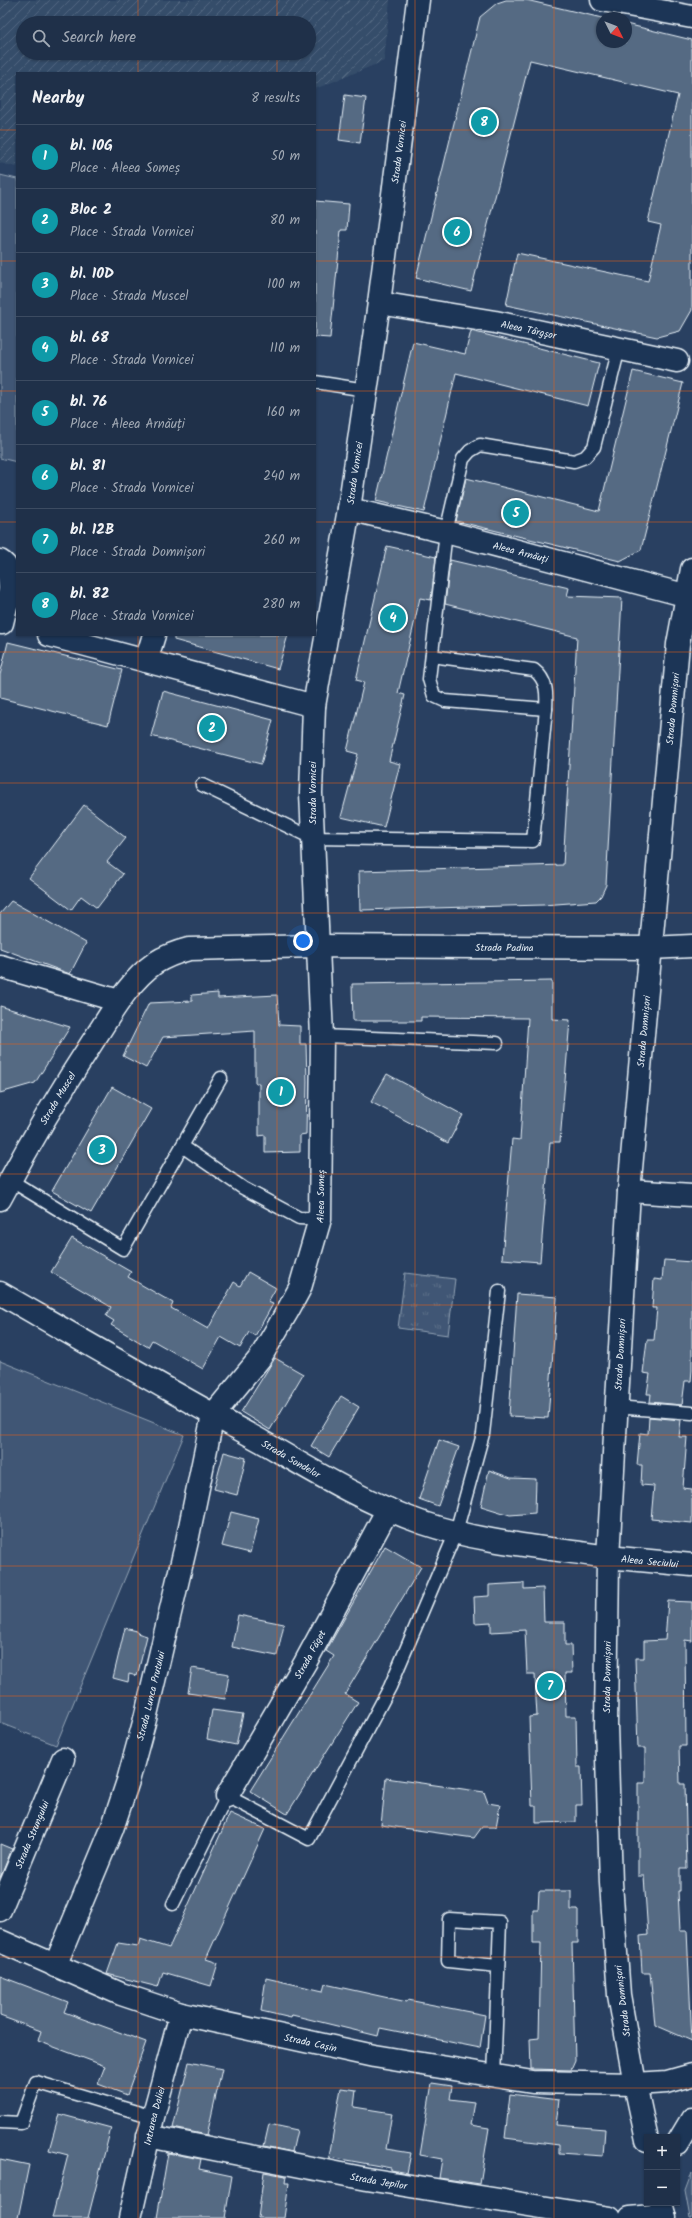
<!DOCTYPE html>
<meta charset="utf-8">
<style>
:root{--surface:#1f3049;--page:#273850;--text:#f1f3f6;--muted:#a1a9b4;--line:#3c4b61;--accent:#ff9aa2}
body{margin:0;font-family:Kalam,sans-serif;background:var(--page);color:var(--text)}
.controls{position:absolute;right:12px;bottom:12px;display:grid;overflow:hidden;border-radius:0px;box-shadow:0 1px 3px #0004}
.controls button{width:36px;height:36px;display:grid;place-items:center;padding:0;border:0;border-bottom:1px solid var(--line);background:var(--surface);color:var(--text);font:20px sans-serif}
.compass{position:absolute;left:596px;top:12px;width:36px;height:36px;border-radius:50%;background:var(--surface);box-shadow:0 1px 3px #0004;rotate:132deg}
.you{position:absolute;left:303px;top:941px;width:14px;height:14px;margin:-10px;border:3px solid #fff;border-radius:50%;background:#1a73e8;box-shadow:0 0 0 6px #1a73e833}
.badge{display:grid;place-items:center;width:26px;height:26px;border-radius:50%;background:var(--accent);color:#fff;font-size:13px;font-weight:700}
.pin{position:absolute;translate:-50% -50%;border:2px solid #fff;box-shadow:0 1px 4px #0006}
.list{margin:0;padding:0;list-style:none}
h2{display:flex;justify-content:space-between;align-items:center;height:52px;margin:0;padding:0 16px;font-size:17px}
h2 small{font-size:13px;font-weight:400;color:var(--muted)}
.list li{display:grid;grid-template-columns:26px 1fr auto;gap:12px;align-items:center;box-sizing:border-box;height:64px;padding:0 16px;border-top:1px solid var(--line)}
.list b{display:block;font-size:15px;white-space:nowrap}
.list p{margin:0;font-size:13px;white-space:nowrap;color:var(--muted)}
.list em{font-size:13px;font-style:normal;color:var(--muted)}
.icon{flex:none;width:22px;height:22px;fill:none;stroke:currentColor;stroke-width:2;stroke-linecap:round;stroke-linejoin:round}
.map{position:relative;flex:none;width:692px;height:2218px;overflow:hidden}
.search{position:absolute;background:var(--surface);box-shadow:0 1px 3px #0004;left:16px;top:16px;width:300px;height:44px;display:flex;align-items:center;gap:10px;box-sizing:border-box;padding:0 14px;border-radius:22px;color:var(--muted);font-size:15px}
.panel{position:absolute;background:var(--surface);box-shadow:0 1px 3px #0004;left:16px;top:72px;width:300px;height:564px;border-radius:0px}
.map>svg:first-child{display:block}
.industrial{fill:url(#industrial-furrows);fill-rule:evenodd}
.grass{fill:#415774;stroke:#94a4b6}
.park{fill:url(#park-tufts);stroke:#94a4b6}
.building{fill:#556a83;stroke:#e8f1f8}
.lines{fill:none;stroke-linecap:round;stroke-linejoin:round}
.lane-casing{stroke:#e8f1f8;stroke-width:15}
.street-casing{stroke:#e8f1f8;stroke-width:25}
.secondary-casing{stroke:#e8f1f8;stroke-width:25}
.lane{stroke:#1d3557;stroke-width:12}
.street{stroke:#1d3557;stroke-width:22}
.secondary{stroke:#1d3557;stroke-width:22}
.grid{fill:none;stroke:#e86118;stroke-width:1;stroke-opacity:0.55}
.labels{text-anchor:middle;stroke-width:3;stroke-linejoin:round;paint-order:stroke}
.street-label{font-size:10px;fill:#e8f1f8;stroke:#1d3557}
</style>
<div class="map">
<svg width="692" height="2218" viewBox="0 0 692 2218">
<defs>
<pattern id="industrial-furrows" width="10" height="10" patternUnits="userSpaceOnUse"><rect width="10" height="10" fill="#364d6b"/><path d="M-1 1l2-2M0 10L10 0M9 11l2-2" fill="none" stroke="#536781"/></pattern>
<pattern id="park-tufts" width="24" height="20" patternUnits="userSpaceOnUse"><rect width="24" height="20" fill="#415774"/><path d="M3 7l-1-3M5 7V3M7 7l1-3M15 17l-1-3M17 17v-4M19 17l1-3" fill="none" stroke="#5c7089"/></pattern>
</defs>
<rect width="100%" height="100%" fill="#294061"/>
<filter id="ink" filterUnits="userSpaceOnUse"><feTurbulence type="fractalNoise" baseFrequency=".025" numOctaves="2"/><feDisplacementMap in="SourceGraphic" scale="8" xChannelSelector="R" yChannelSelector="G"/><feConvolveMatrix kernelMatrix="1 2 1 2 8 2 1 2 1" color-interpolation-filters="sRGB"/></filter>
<g filter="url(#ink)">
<path class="industrial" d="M0 0H390L384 61 315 89V73H17V167L0 163ZM23 23H309V53H23Z"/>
<g class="grass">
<polygon points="0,175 17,179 17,462 0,458"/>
<polygon points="0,1361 184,1435 56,1745 0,1723"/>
<polygon points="692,2172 692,2218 690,2218 685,2191"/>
</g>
<polygon class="park" points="405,1273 455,1279 448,1335 398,1328"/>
<g class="building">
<polygon points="506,0 526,0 602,18 602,42 626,42 626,24 692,40 692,310 680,331 657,337 506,305 517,253 648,281 661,225 648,222 678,95 530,60 471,291 416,278 480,17 497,3"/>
<polygon points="345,95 366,98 360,143 339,140"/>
<polygon points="315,201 349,204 347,230 341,230 330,338 315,337"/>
<polygon points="471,331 599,363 588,406 456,373 424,512 376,501 413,342 465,354"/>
<polygon points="633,371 683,383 641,550 620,561 456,521 466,478 599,511"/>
<polygon points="387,546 436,557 431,600 420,598 398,693 405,695 389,761 400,764 384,827 341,817 358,754 347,751 364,682 356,680"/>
<polygon points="450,560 569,588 567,596 622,598 606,885 601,896 596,901 543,905 360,910 359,871 563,865 577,637 445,604"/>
<polygon points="174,635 288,635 278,669 174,640"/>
<polygon points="8,642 122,670 108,725 0,698 0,675"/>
<polygon points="163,691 273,720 261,764 151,736"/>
<polygon points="84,805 126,838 107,862 123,874 97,908 81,896 71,910 29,878"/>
<polygon points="11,901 86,943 70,974 0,948 0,914"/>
<polygon points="552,981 552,1019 570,1020 560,1142 550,1142 540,1262 502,1259 512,1139 520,1140 528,1018 421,1017 421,1021 353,1021 352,984"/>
<polygon points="218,993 218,998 277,995 279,1025 300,1026 300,1044 306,1044 307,1081 306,1134 300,1135 300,1152 265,1153 265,1135 259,1136 259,1083 255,1083 255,1031 163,1037 146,1068 123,1056 149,1003 192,1001 192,995"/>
<polygon points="0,1006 70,1027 35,1083 0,1093"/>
<polygon points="387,1074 463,1115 448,1143 371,1102"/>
<polygon points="112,1087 151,1109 91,1213 52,1191"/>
<polygon points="72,1238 131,1272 128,1277 173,1303 171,1308 208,1329 234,1282 240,1286 248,1272 276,1288 268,1302 273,1304 255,1336 249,1332 240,1348 221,1337 203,1369 152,1340 148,1347 111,1325 114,1321 106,1316 111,1307 51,1272"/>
<polygon points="664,1260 692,1262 692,1370 691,1381 685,1381 682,1405 650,1402 651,1394 647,1394 650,1374 643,1373 647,1340 654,1340 657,1308 652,1308 654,1279 662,1280"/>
<polygon points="517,1294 557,1297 548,1418 509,1416"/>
<polygon points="275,1358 303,1374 270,1430 241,1412"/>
<polygon points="341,1396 359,1407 329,1457 311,1446"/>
<polygon points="649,1417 681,1420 679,1437 687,1437 683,1488 692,1489 692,1523 651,1519 654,1486 641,1485 642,1465 637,1465 640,1433 648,1434"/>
<polygon points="439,1440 459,1447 438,1506 419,1499"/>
<polygon points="224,1452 246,1458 237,1495 214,1489"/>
<polygon points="489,1470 511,1478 536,1479 535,1513 510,1515 481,1506"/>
<polygon points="231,1512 259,1519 250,1553 222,1546"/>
<polygon points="385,1546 421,1567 345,1694 358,1702 287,1814 250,1791 334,1656 326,1651"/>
<polygon points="524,1583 524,1589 543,1588 544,1622 565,1622 565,1645 571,1645 572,1673 565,1673 566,1716 576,1716 577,1767 581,1767 582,1805 576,1805 576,1822 536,1823 536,1806 532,1806 529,1717 537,1716 536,1699 535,1674 527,1674 525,1630 491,1632 491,1622 475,1623 474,1597 489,1596 489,1585"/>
<polygon points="668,1601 692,1602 692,1641 685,1640 686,1746 679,1746 680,1784 685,1784 687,1869 680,1869 680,1891 678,1891 680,1931 687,1931 692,2041 655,2025 650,1973 642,1973 640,1936 648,1935 644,1876 638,1876 638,1783 645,1783 645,1748 638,1748 635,1658 644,1658 644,1641 665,1640"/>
<polygon points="238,1615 284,1624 277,1656 232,1647"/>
<polygon points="125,1628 137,1631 137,1633 147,1636 137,1676 129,1674 128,1682 113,1678"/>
<polygon points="192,1668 229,1674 225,1699 188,1693"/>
<polygon points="212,1710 243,1714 236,1745 207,1739"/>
<polygon points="386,1778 484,1792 488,1803 500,1805 496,1827 482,1827 474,1838 381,1825"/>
<polygon points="230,1813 265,1829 206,1959 218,1963 211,1986 163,1972 158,1987 107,1974 118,1943 138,1946 140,1939 169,1948"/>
<polygon points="0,1844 12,1849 0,1878"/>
<polygon points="539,1891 571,1891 571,1910 578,1910 578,1943 572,1943 575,2061 571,2070 531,2069 530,2039 539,2038 541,1943 533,1943 533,1910 538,1910"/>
<polygon points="0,1976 68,2002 64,2012 146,2042 127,2095 98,2084 105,2066 38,2041 41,2031 0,2016"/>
<polygon points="266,1978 323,1991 325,1984 407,2002 408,2000 485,2015 480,2048 380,2028 378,2036 292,2015 291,2018 261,2011"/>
<polygon points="189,2062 222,2069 207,2135 173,2128"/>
<polygon points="432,2083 452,2086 450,2099 474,2102 470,2125 489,2128 480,2184 439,2178 442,2159 420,2155"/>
<polygon points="341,2088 356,2090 354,2107 392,2113 386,2149 411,2153 407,2173 391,2170 391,2168 329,2157"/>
<polygon points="510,2094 559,2100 556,2125 605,2129 603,2156 559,2153 559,2145 505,2138"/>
<polygon points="59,2114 111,2128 88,2218 52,2218 68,2155 49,2150"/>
<polygon points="269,2124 297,2130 292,2152 264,2146"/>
<polygon points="168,2153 201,2159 199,2169 232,2176 225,2218 157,2218"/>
<polygon points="0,2159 29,2165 18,2218 0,2218"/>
<polygon points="264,2172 286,2176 285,2183 289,2183 284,2218 258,2218"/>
</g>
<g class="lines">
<g class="lane-casing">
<g id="lane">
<polyline points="315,382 366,390"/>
<polyline points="546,709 445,701 434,696 429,679 446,532 463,459 470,451 480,445 574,461 585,457 594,447 619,348"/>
<path d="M202 785 312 838 533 841 546 709C547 693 547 680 534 670L432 656"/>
<polyline points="322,1036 497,1043"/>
<polyline points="182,1146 243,1188 299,1218 320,1219"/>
<polyline points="10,1180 123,1249 221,1078"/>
<polyline points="615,1407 692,1413"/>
<polyline points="173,1904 227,1796 309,1839 390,1687 456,1532 483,1434 499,1291"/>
<polyline points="494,2077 500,1922 449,1919 448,1961 498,1966"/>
<polyline points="0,2122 21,2123 36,2082 153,2117"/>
</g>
</g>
<g class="street-casing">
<g id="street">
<polyline points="602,0 692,17"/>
<path id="s1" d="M379 303 495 322 677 361"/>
<path id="s2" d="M349 509 446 532 692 597"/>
<path d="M0 561C16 570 3 590 17 597"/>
<polyline points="2,623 10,590"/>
<polyline points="49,635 314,706"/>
<polyline points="146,661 154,635"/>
<polyline points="0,966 119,1001"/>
<polyline points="629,1191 692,1195"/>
<path id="s3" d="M608 1557 692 1565"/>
<path id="s4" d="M227 1796 305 1663 388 1509"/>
<path id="s5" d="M0 1910 63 1759"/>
<path id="s6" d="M0 1941 121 1994 181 2014 374 2056 532 2082 635 2084 667 2082 692 2075"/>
<path id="s7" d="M55 1966 112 1829 128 1781 145 1719 187 1541 213 1415 260 1358 287 1312 300 1288 320 1219 322 1036 311 793 314 706 349 509 379 303 418 0"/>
<path id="s8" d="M148 2136 367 2179 610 2218"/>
<polyline points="677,2144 692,2119"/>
<path id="s9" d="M130 2218 153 2117 181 2014"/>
<polyline points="630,2218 664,2215"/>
</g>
</g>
<g class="secondary-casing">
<g id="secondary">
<path id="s10" d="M0 1199C29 1144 61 1090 95 1038 112 1012 129 981 155 963 166 956 177 952 189 949L317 946 650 948 692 946"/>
<path id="s11" d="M0 1293C87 1343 173 1393 261 1441 313 1471 365 1503 423 1523 478 1542 549 1548 608 1557"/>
<path id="s12" d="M647 2140 635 2084 619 1995 611 1883 606 1726 608 1557 629 1191 678 644 692 569"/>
<polyline points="661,2203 665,2218"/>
</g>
</g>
<use href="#lane" class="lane"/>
<use href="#street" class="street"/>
<use href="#secondary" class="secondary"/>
</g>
</g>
<path class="grid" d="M138 0V23M277 0V23M415 0V2218M554 0V2218M138 53V73M277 53V73M0 130H17M315 130H692M0 261H17M315 261H692M0 391H17M315 391H692M0 522H17M315 522H692M138 635V2218M277 635V2218M0 652H692M0 783H692M0 913H692M0 1044H692M0 1174H692M0 1305H692M0 1435H692M0 1566H692M0 1696H692M0 1827H692M0 1957H692M0 2088H692"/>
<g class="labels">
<g class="street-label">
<text dy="4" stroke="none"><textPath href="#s7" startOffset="1875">Strada Vornicei</textPath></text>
<text dy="4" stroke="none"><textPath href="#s1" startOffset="152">Aleea Târgșor</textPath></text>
<text dy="4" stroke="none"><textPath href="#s7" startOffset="1551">Strada Vornicei</textPath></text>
<text dy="4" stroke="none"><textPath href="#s2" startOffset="177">Aleea Arnăuți</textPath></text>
<text dy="4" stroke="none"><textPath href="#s12" startOffset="1437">Strada Domnișori</textPath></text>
<text transform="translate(312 793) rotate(-90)" y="4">Strada Vornicei</text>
<text dy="4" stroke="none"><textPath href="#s10" startOffset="636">Strada Padina</textPath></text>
<text dy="4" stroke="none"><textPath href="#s12" startOffset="1113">Strada Domnișori</textPath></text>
<text dy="4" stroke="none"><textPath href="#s10" startOffset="116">Strada Muscel</textPath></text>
<text dy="4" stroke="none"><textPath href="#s7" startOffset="824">Aleea Someș</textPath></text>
<text dy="4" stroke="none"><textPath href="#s12" startOffset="789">Strada Domnișori</textPath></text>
<text dy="4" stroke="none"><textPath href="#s11" startOffset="335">Strada Sondelor</textPath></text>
<text dy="4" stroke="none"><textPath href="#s3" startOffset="42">Aleea Seciului</textPath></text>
<text dy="4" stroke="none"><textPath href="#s4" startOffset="164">Strada Făget</textPath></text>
<text dy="4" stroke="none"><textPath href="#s12" startOffset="466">Strada Domnișori</textPath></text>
<text dy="4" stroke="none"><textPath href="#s7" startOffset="287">Strada Lunca Prutului</textPath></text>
<text dy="4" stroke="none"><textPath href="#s5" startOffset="82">Strada Strungului</textPath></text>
<text transform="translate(622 2001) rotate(-97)" y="4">Strada Domnișori</text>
<text dy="4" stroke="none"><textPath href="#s6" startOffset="328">Strada Cașin</textPath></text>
<text dy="4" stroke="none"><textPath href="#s9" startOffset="105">Intrarea Daliei</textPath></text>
<text dy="4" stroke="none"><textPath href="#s8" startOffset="235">Strada Jepilor</textPath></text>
</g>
</g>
</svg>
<div class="controls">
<button>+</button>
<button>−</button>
</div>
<svg class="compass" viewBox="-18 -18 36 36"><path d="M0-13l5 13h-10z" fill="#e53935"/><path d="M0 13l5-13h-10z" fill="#a1a9b4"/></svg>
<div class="you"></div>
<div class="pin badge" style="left:281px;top:1092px;background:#0f9aa8">1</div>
<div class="pin badge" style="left:212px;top:728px;background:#0f9aa8">2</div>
<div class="pin badge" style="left:102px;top:1150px;background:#0f9aa8">3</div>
<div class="pin badge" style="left:393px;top:618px;background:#0f9aa8">4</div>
<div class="pin badge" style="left:516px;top:513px;background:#0f9aa8">5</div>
<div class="pin badge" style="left:457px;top:232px;background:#0f9aa8">6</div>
<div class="pin badge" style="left:550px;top:1686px;background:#0f9aa8">7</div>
<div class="pin badge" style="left:484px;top:122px;background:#0f9aa8">8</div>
<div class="search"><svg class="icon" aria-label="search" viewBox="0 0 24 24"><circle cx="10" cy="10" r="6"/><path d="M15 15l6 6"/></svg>Search here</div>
<section class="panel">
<h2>Nearby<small>8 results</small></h2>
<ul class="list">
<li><span class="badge" style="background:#0f9aa8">1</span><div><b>bl. 10G</b><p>Place · Aleea Someș</p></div><em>50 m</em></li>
<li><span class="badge" style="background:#0f9aa8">2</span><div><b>Bloc 2</b><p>Place · Strada Vornicei</p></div><em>80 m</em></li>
<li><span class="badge" style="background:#0f9aa8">3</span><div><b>bl. 10D</b><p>Place · Strada Muscel</p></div><em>100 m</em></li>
<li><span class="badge" style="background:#0f9aa8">4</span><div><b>bl. 68</b><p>Place · Strada Vornicei</p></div><em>110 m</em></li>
<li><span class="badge" style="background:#0f9aa8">5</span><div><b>bl. 76</b><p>Place · Aleea Arnăuți</p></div><em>160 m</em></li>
<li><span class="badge" style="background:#0f9aa8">6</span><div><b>bl. 81</b><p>Place · Strada Vornicei</p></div><em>240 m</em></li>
<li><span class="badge" style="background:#0f9aa8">7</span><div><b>bl. 12B</b><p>Place · Strada Domnișori</p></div><em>260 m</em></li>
<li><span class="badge" style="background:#0f9aa8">8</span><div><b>bl. 82</b><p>Place · Strada Vornicei</p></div><em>280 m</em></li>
</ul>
</section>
</div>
